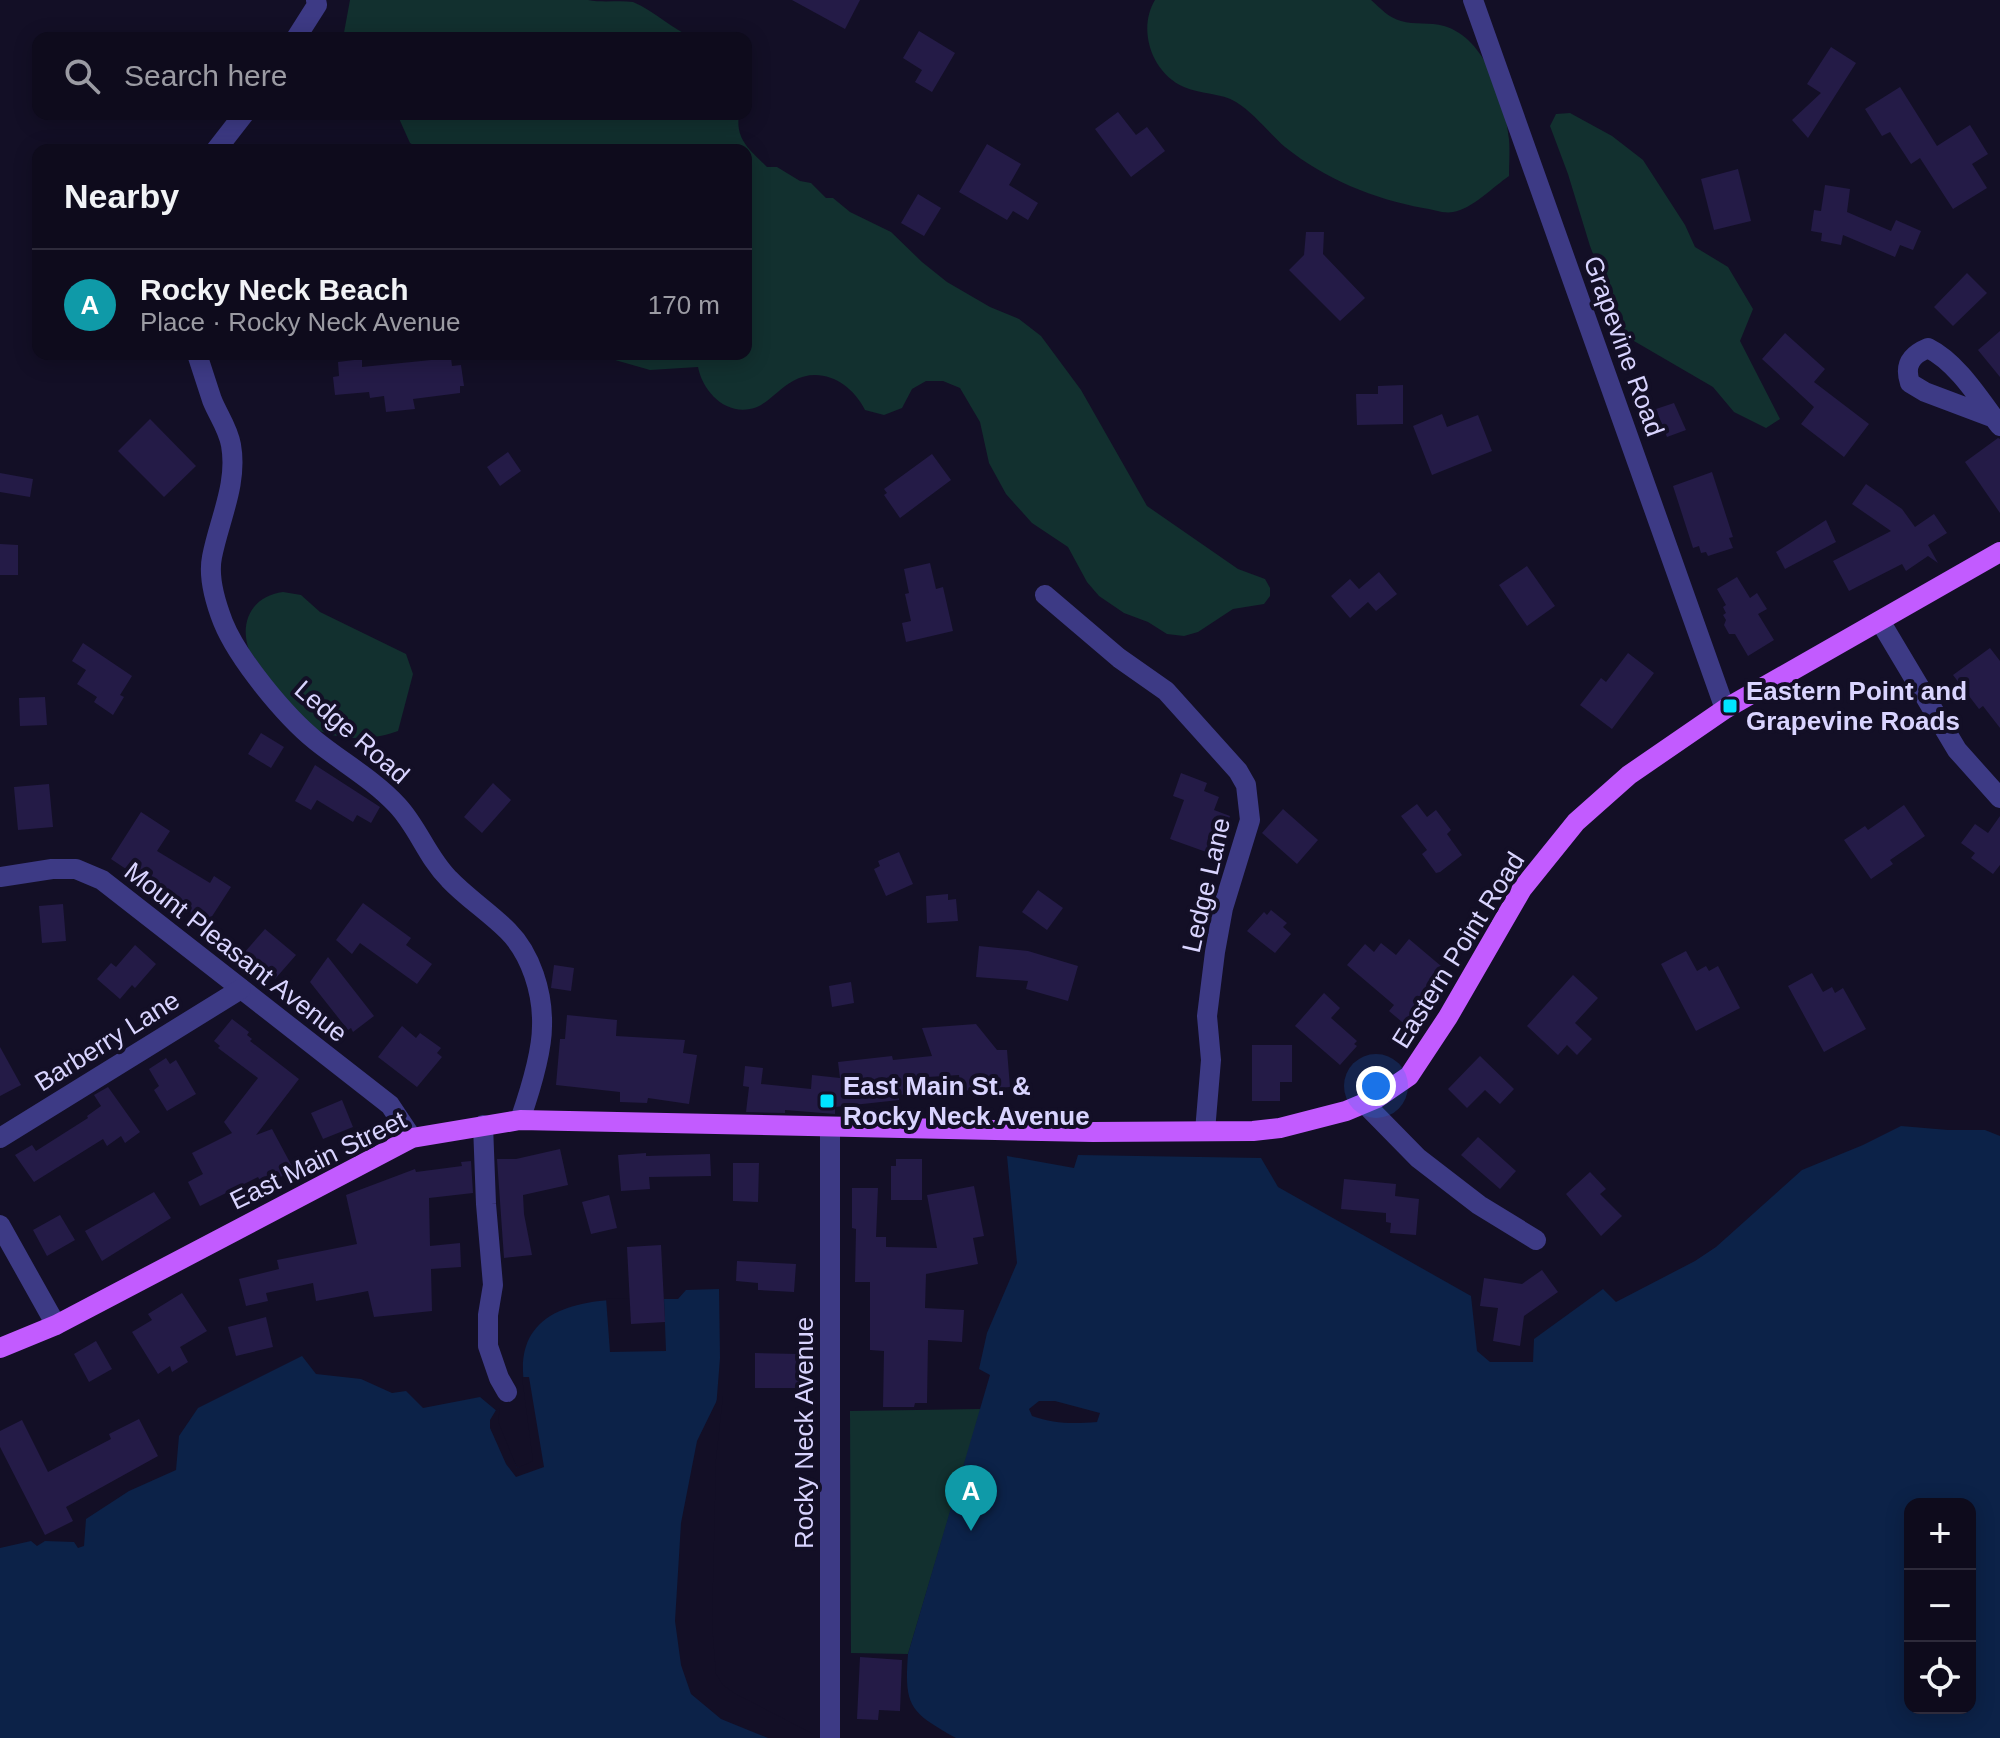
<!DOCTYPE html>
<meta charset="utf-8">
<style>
:root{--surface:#0e0b1c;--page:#1c1929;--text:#f1f3f6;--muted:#9b9ba3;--line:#2e2b3b;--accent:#db2777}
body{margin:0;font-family:Helvetica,sans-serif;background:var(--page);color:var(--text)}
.controls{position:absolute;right:24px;bottom:24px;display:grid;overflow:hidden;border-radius:16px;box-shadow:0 4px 20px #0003}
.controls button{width:72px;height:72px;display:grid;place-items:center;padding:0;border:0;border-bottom:2px solid var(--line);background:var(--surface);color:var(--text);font:40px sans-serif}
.you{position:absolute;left:1376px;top:1086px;width:28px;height:28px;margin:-20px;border:6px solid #fff;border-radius:50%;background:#1a73e8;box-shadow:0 0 0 12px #1a73e833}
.badge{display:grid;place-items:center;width:52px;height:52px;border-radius:50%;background:var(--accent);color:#fff;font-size:26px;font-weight:700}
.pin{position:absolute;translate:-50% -66px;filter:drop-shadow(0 2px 4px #0008)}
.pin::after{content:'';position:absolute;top:42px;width:28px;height:24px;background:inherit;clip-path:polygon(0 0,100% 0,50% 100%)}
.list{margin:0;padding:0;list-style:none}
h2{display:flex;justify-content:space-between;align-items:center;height:104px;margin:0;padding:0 32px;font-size:34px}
h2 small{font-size:26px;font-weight:400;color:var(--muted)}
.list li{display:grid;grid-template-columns:52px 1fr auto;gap:24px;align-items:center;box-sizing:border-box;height:112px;padding:0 32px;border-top:2px solid var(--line)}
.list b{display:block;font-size:30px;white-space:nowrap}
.list p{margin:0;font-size:26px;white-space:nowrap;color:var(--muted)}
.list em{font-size:26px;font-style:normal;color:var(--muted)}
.icon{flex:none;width:44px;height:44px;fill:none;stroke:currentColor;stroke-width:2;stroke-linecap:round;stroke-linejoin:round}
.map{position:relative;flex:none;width:2000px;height:1738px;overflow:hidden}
.search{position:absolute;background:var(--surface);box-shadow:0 4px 20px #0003;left:32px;top:32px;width:720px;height:88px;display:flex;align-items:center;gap:20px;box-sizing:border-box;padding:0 28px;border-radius:16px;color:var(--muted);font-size:30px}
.panel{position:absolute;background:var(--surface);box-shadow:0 4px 20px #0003;left:32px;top:144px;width:720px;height:216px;border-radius:16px}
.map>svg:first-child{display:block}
.green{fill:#12302f}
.water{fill:#0c2248;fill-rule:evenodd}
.pier{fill:#130f26}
.building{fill:#241b47}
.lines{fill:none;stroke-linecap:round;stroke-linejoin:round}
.minor{stroke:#3d3a85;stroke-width:20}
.major{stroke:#c25bff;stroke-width:20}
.poi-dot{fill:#00e5ff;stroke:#130f26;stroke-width:3}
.labels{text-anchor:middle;stroke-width:8;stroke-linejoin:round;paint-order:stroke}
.street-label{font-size:26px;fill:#d9d4ff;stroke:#130f26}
.poi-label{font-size:26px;font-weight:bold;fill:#d9d4ff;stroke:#130f26;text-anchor:start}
</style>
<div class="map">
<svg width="2000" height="1738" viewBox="0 0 2000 1738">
<rect width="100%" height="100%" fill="#130f26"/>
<g class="green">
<path d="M350 0H588C603 3 619 0 633 2 655 11 671 29 694 38H343Z"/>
<path d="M1155 0H1371C1380 8 1389 18 1401 21 1414 25 1430 22 1444 26 1486 38 1505 100 1509 139 1510 151 1509 164 1509 176 1493 187 1472 209 1453 212 1444 214 1432 209 1423 208 1374 199 1325 179 1285 147 1269 133 1254 113 1236 102 1222 93 1199 94 1184 87 1152 73 1137 30 1155 0Z"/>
<polygon points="1570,113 1612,136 1643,160 1685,225 1695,247 1728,267 1753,309 1740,341 1780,419 1766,428 1734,412 1713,387 1634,341 1621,325 1590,246 1568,174 1550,126 1556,114"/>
<path d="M397 114H739C735 140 750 150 767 167H777L800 181 811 183 826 198H833L850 212 891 232 922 262 947 282 990 307 1019 319 1041 336 1081 390 1147 506 1238 569 1265 579 1270 588V596L1264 604 1233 609 1198 632 1184 636 1167 634 1148 622 1124 613 1099 596 1087 582 1068 547 1032 523 1006 494 989 463 980 422 960 388 943 381H926L912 389 902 408 884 415 865 410C852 383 821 365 793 381 780 388 770 401 757 407 728 418 703 393 698 367L650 370 594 354H746V150H422L410 143Z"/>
<path d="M283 592 301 595 320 612 406 654 413 674 398 731C367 743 322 741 297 716 279 697 265 671 249 650 239 622 252 596 283 592Z"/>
<polygon points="981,1409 908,1654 851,1653 850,1411"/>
</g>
<g class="water">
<path d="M1901 1126 1948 1130H1985L2000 1136V1738H956C910 1712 904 1707 908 1654L990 1375 979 1369 987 1333 1017 1263 1007 1156 1074 1168 1078 1155 1261 1158 1278 1187 1471 1296 1477 1351 1490 1362H1533L1534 1339 1603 1289 1616 1302 1695 1261 1716 1247 1802 1170 1863 1145ZM1039 1401H1055L1100 1413 1097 1422C1073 1424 1054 1424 1032 1416L1029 1409ZM1910 1504H1970V1708H1910Z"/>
<path d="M719 1289 720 1358 712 1459 708 1658 720 1687 812 1738H0V1548L31 1541 37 1546 45 1541 74 1542 78 1548 84 1546 86 1519 129 1491 176 1470 179 1436 198 1408 302 1356 316 1374 361 1379 392 1393 406 1391 423 1408 480 1397 498 1412 494 1420 517 1468 537 1463C533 1433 524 1402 523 1372 520 1290 622 1299 678 1299L686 1290Z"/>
</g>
<g class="pier">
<polygon points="606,1298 664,1299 666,1351 610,1352"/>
<polygon points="522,1377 529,1377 544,1467 516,1477 506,1464 490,1428 490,1420 496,1410 500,1408 498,1421 517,1468 533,1461"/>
<polygon points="719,1396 723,1396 716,1459 712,1624 716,1674 723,1685 734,1693 813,1734 813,1738 768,1738 721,1719 691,1694 681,1665 675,1621 681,1523 697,1441"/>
</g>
<g class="building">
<polygon points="792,0 860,0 845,29"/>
<polygon points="919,31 955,53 932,92 915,82 922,70 903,58"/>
<polygon points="1831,47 1856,63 1808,138 1792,120 1821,93 1807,84"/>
<polygon points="1900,87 1937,146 1970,125 1988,154 1972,164 1987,188 1953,209 1920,158 1911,164 1890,132 1882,136 1865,109"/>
<polygon points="1118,112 1136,135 1147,127 1165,151 1131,177 1095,129"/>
<polygon points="987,144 1021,164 1009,185 1038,203 1028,220 1013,211 1007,220 959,192"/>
<polygon points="1738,169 1751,221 1714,230 1701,179"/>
<polygon points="1825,185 1850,189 1847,212 1891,231 1896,220 1921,231 1913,250 1900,245 1895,257 1843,235 1841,245 1821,241 1822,233 1811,231 1814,210 1821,211"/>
<polygon points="918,194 941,208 924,236 901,223"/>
<polygon points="1306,232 1324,232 1323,254 1365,298 1340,321 1289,270 1304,255"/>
<polygon points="1967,273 1987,293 1953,326 1934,307"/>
<polygon points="2000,331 2000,377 1978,350"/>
<polygon points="1785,333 1825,369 1814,382 1869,424 1844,457 1801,424 1814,407 1762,359"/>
<polygon points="451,358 452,366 461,365 464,386 460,386 460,393 413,399 415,409 386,412 384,396 370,398 369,392 335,395 333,377 339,376 338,362 362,359 362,367"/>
<polygon points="1403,385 1403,424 1357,425 1356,394 1378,394 1378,386"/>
<polygon points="1674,403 1686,430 1667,437 1656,409"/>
<polygon points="1442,414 1447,427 1478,415 1492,451 1432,475 1413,426"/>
<polygon points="150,419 196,466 164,497 118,451"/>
<polygon points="1998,438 2000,439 2000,513 1965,462"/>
<polygon points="508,452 521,471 500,486 487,467"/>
<polygon points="932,454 951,480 900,518 884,495 887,493 884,489"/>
<polygon points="1712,472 1733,537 1729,538 1733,548 1708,556 1706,552 1701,553 1699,546 1693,548 1673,486"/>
<polygon points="0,473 33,479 30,497 0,492"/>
<polygon points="1866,484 1902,509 1915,527 1934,514 1947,533 1928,545 1938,563 1928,556 1906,571 1902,564 1849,591 1833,561 1891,531 1852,504"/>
<polygon points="1826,520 1836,542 1785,569 1776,552"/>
<polygon points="0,544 18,545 18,575 0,575"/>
<polygon points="930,563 936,589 943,587 953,631 906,642 902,623 911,621 905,594 909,593 904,569"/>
<polygon points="1527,566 1555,606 1527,626 1499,585"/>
<polygon points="1379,572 1397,594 1376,611 1368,602 1350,618 1331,596 1350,579 1359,589"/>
<polygon points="1737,577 1750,598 1757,593 1767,609 1758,614 1774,640 1748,656 1735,634 1729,634 1724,625 1726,620 1723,615 1726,613 1723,607 1726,605 1717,589"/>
<polygon points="83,643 132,676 120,695 124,697 113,715 94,702 97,697 77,684 86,670 72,661"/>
<polygon points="1990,648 2000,661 2000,728 1983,706 1979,709 1953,675"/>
<polygon points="1628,653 1654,673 1612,729 1580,705 1601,678 1606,682"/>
<polygon points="45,697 47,725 20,726 19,698"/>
<polygon points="261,733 284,747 271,768 248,754"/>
<polygon points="315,765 380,807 371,823 357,815 353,822 317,800 311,810 295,801"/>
<polygon points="1181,773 1207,783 1204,791 1219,797 1214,810 1230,816 1217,853 1209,853 1170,839 1184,800 1173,796"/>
<polygon points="493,783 511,800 482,833 464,817"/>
<polygon points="49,784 53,827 18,830 14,787"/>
<polygon points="1417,804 1427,817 1436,810 1451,830 1447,834 1462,855 1440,872 1436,873 1422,854 1427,850 1401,816"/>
<polygon points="1904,805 1925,836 1890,860 1893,864 1871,879 1844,840 1865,826 1868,830"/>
<polygon points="1283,809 1318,840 1297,864 1262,833"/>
<polygon points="141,812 170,831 157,851 210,883 214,876 231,887 209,921 199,914 191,916 190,908 176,898 177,896 142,872 138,877 111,859"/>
<polygon points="2000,816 2000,865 1993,874 1971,858 1975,853 1961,843 1975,824 1988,833"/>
<polygon points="899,852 913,884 886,896 874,869 880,866 878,861"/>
<polygon points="1038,890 1063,908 1047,930 1022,912"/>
<polygon points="948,894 948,900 956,899 958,921 927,923 926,896"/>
<polygon points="363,903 411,938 406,945 432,964 417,984 360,943 352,954 336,940"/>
<polygon points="63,904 66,941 42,943 39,906"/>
<polygon points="1271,910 1287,923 1283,927 1291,934 1275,953 1247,931 1264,912 1267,915"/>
<polygon points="265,929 296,955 275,979 244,953"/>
<polygon points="1409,939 1454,977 1437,996 1442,1000 1414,1032 1389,1011 1394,1005 1347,965 1365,944 1374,952 1381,943 1396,955"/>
<polygon points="135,945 156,964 135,988 132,985 120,999 97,979 111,963 116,967"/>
<polygon points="979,946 1028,951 1078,966 1068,1001 1026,989 1028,981 976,977"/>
<polygon points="1686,951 1697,971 1706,966 1709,971 1718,966 1740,1008 1696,1031 1661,964"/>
<polygon points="328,957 374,1016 353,1032 351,1028 348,1030 310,982"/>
<polygon points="554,965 574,968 571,991 551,988"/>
<polygon points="1812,973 1823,992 1832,987 1835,993 1843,988 1866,1029 1824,1052 1788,986"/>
<polygon points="1573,975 1598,998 1575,1023 1592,1039 1577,1055 1567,1045 1558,1055 1527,1026"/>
<polygon points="851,982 854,1003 832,1007 829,986"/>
<polygon points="1324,993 1340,1008 1331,1018 1357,1041 1354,1044 1357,1046 1340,1065 1295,1026"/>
<polygon points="567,1015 617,1020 616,1036 685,1040 683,1053 697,1055 689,1104 648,1098 647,1103 620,1102 620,1092 556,1085 560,1039 565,1039"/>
<polygon points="232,1019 249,1032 247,1035 252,1039 250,1041 299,1079 256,1135 272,1129 294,1170 263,1186 258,1177 200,1206 188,1182 203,1174 192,1153 232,1133 224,1122 258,1078 218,1048 220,1046 214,1041"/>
<polygon points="976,1024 997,1050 1007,1050 1010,1087 960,1091 959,1075 912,1078 914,1093 899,1095 899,1100 835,1107 835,1114 785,1110 785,1113 746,1112 749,1087 743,1086 745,1066 763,1068 761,1084 811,1089 812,1075 840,1078 838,1062 892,1056 893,1060 932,1056 922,1028"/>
<polygon points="402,1026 416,1038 420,1033 441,1048 437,1053 442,1057 417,1087 378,1057"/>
<polygon points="1252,1045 1292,1045 1292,1082 1280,1082 1280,1101 1252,1101"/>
<polygon points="0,1047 21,1085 0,1096"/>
<polygon points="1480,1056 1514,1089 1500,1104 1485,1090 1467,1108 1448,1089"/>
<polygon points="166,1058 170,1064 176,1060 196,1094 167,1111 154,1090 159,1086 149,1069"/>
<polygon points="108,1087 140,1132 125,1143 121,1136 107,1146 103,1139 34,1182 15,1155 32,1145 36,1151 88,1118 87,1116 101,1106 94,1095"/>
<polygon points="342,1100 353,1127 323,1139 311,1113"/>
<polygon points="1478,1137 1516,1171 1500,1189 1461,1155"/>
<polygon points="560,1149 568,1185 523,1195 524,1214 532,1255 504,1258 497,1159 516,1159"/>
<polygon points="646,1153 646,1156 710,1154 711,1176 649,1177 650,1189 621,1191 618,1155"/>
<polygon points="896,1159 922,1159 922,1200 891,1200 891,1166 896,1166"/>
<polygon points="471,1161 473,1193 429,1198 430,1246 460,1243 461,1267 431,1269 432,1311 374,1317 368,1291 316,1301 313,1283 266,1293 268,1301 246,1306 239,1279 279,1269 277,1260 357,1244 346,1195 415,1169 416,1172 462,1166 461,1162"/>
<polygon points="733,1163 759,1163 758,1202 733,1201"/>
<polygon points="1590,1172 1606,1189 1600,1194 1622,1216 1601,1236 1566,1194"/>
<polygon points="1344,1179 1396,1184 1395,1196 1419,1199 1416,1235 1390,1233 1391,1223 1386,1222 1386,1213 1341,1209"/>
<polygon points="974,1186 984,1236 973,1238 978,1264 926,1274 925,1308 964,1310 962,1342 928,1340 927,1403 915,1403 914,1407 883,1407 884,1351 870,1350 870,1282 855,1282 856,1229 852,1228 852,1188 878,1188 876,1237 886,1237 886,1247 937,1248 927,1195"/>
<polygon points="154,1192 171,1218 102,1261 85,1231"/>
<polygon points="609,1195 617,1228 591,1234 582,1202"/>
<polygon points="60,1215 75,1240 47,1256 33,1230"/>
<polygon points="661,1245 665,1322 631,1324 627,1247"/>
<polygon points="737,1261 796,1264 794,1292 758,1290 758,1283 736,1281"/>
<polygon points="1542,1270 1558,1292 1524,1316 1520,1346 1493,1341 1498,1308 1480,1306 1484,1278 1522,1284"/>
<polygon points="182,1293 207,1331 180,1347 188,1362 172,1372 170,1366 158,1374 132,1332 152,1320 148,1314"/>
<polygon points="266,1317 273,1347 236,1356 228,1327"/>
<polygon points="96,1341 112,1369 89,1382 74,1354"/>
<polygon points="755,1353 799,1354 800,1388 755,1388"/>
<polygon points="139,1419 158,1456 66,1507 73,1521 45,1535 0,1447 0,1431 22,1420 48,1472 111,1439 109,1434"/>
<polygon points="860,1657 902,1660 900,1711 879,1710 878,1720 857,1719"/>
</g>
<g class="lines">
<g class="minor">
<polyline points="1473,0 1725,709"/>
<polyline points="296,38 317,5 316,0"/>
<polyline points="216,150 244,114"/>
<path d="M197 354C202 369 207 385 212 400 218 415 228 428 231 445 238 484 219 520 212 557 208 577 216 604 223 622 238 659 285 716 316 741 342 762 374 780 397 805 418 827 427 857 449 879 467 898 489 912 508 931 531 954 543 993 542 1026 542 1052 529 1094 520 1120"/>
<path d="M1994 418 1925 392 1910 383C1904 365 1911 355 1928 348 1958 363 1980 400 2000 426"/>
<polyline points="1045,595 1119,658 1166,691 1238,771 1246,785 1250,820 1223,908 1215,952 1207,1016 1211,1060 1205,1131"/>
<polyline points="1880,621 1957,750 2000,798"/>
<polyline points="0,877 52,869 76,869 102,880 390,1105 412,1138"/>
<polyline points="1364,1103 1418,1158 1479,1205 1536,1240"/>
<polyline points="483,1125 486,1204 493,1285 488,1315 488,1346 499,1378 507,1392"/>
<polyline points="830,1127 830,1738"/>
<polyline points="0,1138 241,989"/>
<polyline points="0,1225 56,1325"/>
</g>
<polyline class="major" points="0,1348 56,1325 412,1138 520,1120 1093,1132 1253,1131 1280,1128 1346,1111 1377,1098 1409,1076 1448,1017 1522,889 1576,822 1629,775 1725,709 2000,552"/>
</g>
<g class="poi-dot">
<rect x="1722" y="698" width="16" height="16" rx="4"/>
<rect x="819" y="1093" width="16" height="16" rx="4"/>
</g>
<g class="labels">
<g class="street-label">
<text transform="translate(1624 346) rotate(70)" y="9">Grapevine Road</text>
<text transform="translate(352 732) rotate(41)" y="9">Ledge Road</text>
<text transform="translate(1206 885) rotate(-77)" y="9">Ledge Lane</text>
<text transform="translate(1458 950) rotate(-58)" y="9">Eastern Point Road</text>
<text transform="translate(236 952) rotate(38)" y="9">Mount Pleasant Avenue</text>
<text transform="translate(107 1041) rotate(-32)" y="9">Barberry Lane</text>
<text transform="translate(318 1160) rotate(-26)" y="9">East Main Street</text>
<text transform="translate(804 1433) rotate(-90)" y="9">Rocky Neck Avenue</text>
</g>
<g class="poi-label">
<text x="1746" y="700">Eastern Point and<tspan x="1746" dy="30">Grapevine Roads</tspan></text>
<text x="843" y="1095">East Main St. &amp;<tspan x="843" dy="30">Rocky Neck Avenue</tspan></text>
</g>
</g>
</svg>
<div class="controls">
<button>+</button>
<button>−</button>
<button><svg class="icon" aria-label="locate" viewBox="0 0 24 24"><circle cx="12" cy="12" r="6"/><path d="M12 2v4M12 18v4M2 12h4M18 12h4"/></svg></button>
</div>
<div class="you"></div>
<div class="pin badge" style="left:971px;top:1531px;background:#0f9aa8">A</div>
<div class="search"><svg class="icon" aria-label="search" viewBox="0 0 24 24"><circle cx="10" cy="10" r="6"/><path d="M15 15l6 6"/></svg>Search here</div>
<section class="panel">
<h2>Nearby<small></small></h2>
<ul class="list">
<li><span class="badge" style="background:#0f9aa8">A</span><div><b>Rocky Neck Beach</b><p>Place · Rocky Neck Avenue</p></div><em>170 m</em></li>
</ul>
</section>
</div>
